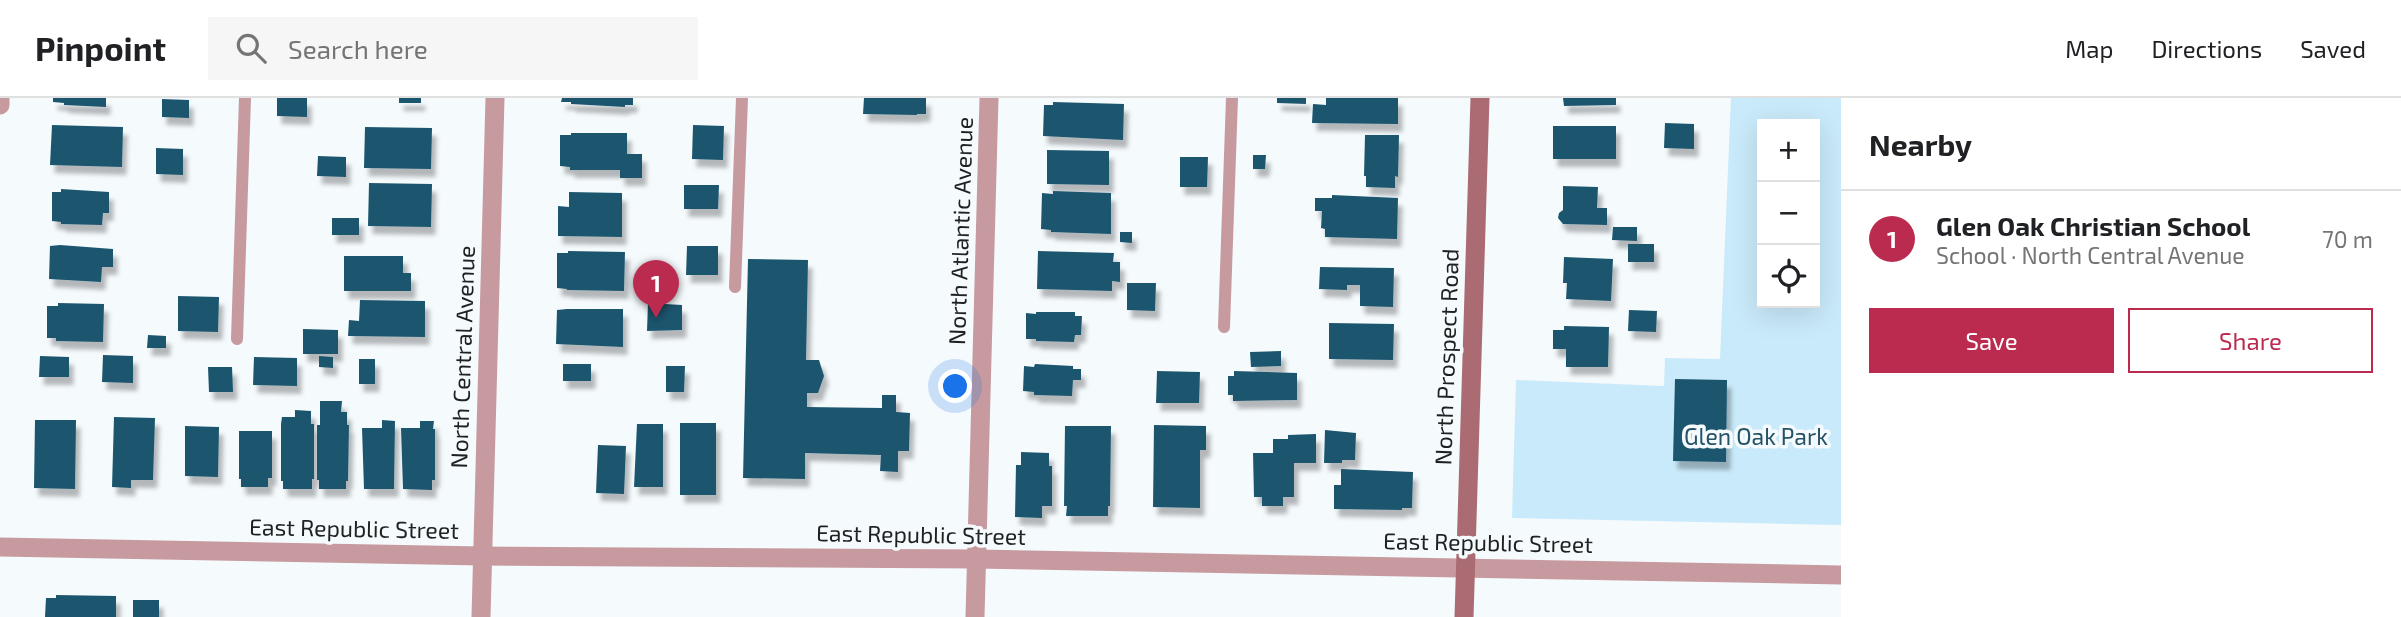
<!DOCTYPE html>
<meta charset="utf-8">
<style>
:root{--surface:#fff;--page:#f6f6f6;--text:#202124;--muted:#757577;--line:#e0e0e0;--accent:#bb2b4f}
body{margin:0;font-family:"Exo 2",sans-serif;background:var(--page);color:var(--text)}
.controls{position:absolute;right:21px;top:21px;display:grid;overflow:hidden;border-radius:0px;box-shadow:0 7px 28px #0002}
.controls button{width:63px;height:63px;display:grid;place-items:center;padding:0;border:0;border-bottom:2px solid var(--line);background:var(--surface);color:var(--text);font:35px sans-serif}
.you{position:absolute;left:956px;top:289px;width:24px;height:24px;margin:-18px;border:5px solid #fff;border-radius:50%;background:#1a73e8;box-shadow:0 0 0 10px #1a73e833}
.badge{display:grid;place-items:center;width:46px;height:46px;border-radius:50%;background:var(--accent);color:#fff;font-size:23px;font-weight:700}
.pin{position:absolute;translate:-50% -58px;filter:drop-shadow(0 2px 4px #0008)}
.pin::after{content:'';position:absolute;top:37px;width:24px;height:21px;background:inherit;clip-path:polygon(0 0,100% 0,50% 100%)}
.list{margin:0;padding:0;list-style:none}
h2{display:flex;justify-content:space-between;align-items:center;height:91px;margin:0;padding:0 28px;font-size:30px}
h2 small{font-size:23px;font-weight:400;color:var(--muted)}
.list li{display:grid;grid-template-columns:46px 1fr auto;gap:21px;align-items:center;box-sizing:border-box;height:98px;padding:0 28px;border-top:2px solid var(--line)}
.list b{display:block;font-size:26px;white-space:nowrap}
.list p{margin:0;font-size:23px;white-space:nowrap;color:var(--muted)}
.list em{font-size:23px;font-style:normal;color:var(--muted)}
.actions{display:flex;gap:14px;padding:21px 28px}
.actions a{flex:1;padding:16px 0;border:2px solid var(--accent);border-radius:0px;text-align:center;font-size:24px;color:var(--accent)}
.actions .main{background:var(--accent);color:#fff}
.icon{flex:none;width:38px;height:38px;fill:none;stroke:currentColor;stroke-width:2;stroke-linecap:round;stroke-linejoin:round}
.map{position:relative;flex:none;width:1841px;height:519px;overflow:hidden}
header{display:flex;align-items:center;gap:42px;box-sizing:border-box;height:98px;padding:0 35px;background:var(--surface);border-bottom:2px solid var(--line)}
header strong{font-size:33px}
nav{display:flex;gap:38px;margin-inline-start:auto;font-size:24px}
.search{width:490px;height:63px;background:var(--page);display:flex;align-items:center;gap:18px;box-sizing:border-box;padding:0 24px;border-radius:0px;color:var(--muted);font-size:26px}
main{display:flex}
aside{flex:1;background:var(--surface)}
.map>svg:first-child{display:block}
.green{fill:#c9eafa;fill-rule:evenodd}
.building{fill:#1c566e;filter:url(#shadow)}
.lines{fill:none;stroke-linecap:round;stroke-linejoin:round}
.service{stroke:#c69a9e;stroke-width:12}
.minor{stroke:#c69a9e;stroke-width:19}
.secondary{stroke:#aa6b73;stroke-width:19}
.labels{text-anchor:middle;stroke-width:7;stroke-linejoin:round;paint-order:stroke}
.street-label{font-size:23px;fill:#1f2021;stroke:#f5fafd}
.park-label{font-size:23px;fill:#255266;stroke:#f5fafd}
</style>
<header>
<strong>Pinpoint</strong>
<div class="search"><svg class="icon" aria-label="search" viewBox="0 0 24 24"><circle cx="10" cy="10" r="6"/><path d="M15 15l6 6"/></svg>Search here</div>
<nav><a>Map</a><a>Directions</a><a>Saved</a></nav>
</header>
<main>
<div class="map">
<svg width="1841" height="519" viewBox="0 0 1841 519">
<defs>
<filter id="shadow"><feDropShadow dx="4.5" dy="8" stdDeviation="2" flood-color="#0004"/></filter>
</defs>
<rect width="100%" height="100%" fill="#f5fafd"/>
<path class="green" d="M1731 0H1841V427L1512 420 1516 282 1664 288 1665 260 1720 261ZM1762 26H1815V205H1762Z"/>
<g class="building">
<polygon points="53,0 106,0 106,9 64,7 64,5 53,4"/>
<polygon points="277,0 307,0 307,19 277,18"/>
<rect x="399" y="0" width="22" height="5"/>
<polygon points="562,0 633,0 633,7 625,7 625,9 571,6 571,4 561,4"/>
<polygon points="864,0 926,0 926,16 917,16 917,17 863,16"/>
<polygon points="1277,0 1306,0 1306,6 1277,5"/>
<polygon points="1326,0 1398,0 1398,26 1312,25 1313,6 1326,7"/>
<polygon points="1563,0 1616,0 1616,7 1564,8"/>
<polygon points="162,1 189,2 189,20 162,19"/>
<polygon points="1053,4 1124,6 1123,42 1043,38 1044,7 1053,7"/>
<polygon points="1665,25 1694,26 1694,51 1664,50"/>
<polygon points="52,27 123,29 122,69 50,67"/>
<polygon points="693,27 724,28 723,62 692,61"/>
<rect x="1553" y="28" width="63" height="33"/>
<polygon points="365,29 432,30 431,71 364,70"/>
<polygon points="571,35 627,35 627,56 642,56 642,80 620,80 620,72 570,72 570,69 560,68 560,37 571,37"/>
<polygon points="1365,37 1399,37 1398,79 1395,78 1395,90 1366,89 1366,78 1364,78"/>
<polygon points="156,50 183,51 183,77 156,76"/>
<polygon points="1047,52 1109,53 1109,87 1047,86"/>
<polygon points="1253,57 1266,57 1265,71 1253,71"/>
<polygon points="318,58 346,59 346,79 317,78"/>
<polygon points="1180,59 1208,59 1207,89 1180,89"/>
<polygon points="369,85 432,86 431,129 368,128"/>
<polygon points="684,87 719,87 718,111 684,111"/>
<polygon points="1563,88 1598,89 1597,110 1607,110 1607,127 1563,126 1558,120 1559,115 1563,112"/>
<polygon points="61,91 109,94 109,115 103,115 102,127 61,126 61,124 52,123 52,94 61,94"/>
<polygon points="1053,93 1111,95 1111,136 1051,134 1051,132 1041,131 1042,95 1053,96"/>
<polygon points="569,94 622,95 622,139 558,138 558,108 569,109"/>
<polygon points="1332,97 1398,100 1397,141 1325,139 1325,131 1321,130 1322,113 1315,113 1315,100 1332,100"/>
<rect x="332" y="120" width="27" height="17"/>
<polygon points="1613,129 1637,129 1637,143 1612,142"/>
<polygon points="1120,134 1132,134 1132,145 1120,144"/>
<rect x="1628" y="146" width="26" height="18"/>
<polygon points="60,147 113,151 113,169 102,169 101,184 49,181 50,148"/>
<polygon points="687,148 718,148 718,177 686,177"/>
<polygon points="568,153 625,154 624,193 567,192 567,191 557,190 557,155 568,155"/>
<polygon points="1038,153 1114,155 1113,164 1120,164 1120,184 1112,183 1112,193 1037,191"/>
<polygon points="344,158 403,158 403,175 411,175 411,193 344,193"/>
<polygon points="1564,159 1613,161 1611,203 1566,201 1567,185 1563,185"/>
<polygon points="748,161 808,162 806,262 819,262 824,278 818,295 807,295 807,309 882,310 882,297 896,297 896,314 910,315 909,353 898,353 898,374 880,373 881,357 805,355 805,381 743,380"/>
<polygon points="1320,169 1394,170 1393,209 1360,208 1360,187 1347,187 1347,192 1319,191"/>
<polygon points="1127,185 1156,185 1155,213 1127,212"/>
<polygon points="178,198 219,199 218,234 178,233"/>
<polygon points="360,202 425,203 425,239 348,238 349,222 359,223"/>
<polygon points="58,205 104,206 103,244 56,243 56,240 47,240 47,208 58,208"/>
<polygon points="648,205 682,207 682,232 647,233"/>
<polygon points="567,211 623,211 623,249 556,246 557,212"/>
<polygon points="1629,212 1657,213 1656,234 1628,233"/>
<polygon points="1036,214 1075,214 1075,218 1082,218 1081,237 1075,237 1074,244 1036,243 1036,241 1026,241 1026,215 1036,216"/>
<polygon points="1329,225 1394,226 1393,262 1329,261"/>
<polygon points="1564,228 1609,229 1608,269 1566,269 1566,251 1553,251 1553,232 1564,232"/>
<polygon points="303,231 338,232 338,256 303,256"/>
<polygon points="148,237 166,238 166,250 147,250"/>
<polygon points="1281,253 1281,268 1251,269 1250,254"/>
<polygon points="103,257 133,258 133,285 102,284"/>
<polygon points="40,258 69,259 69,279 39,279"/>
<polygon points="319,258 333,259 333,270 319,269"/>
<polygon points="254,259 297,260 297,288 253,287"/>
<rect x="359" y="261" width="16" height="25"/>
<rect x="563" y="266" width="28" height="17"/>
<polygon points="1035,266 1073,268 1073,271 1081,271 1081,282 1073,282 1072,298 1034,297 1034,294 1023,293 1024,268 1034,269"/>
<polygon points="666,268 685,268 684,294 666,294"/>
<polygon points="208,269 232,269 233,294 209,294"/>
<polygon points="1157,273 1200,274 1199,305 1156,305"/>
<polygon points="1234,273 1297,275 1297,302 1233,303 1233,297 1228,297 1228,278 1234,278"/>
<polygon points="1675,281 1727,282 1726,364 1673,363"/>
<polygon points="320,303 342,303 341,314 347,314 347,327 349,327 348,383 346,383 346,391 319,391 319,382 317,382 317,327 320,327"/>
<polygon points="295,312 311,313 311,326 314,326 314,381 312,381 312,391 283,391 283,383 281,383 281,326 282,319 295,319"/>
<polygon points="114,319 155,320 153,382 131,382 131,390 112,389"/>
<polygon points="35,322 76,322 75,391 34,390"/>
<polygon points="382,322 395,323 394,391 364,391 362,330 382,330"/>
<polygon points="420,323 434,323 433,331 435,331 435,382 432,382 432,392 403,391 401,330 420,330"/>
<rect x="680" y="325" width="36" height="72"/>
<polygon points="637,326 663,326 663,389 634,389"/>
<polygon points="1154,327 1206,328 1206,352 1200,352 1200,410 1153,409"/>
<polygon points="185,328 219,329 218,379 185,378"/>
<polygon points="1065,328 1111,328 1110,408 1108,408 1108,418 1066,418 1067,408 1064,408"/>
<polygon points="1325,332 1356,335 1355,362 1342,362 1342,365 1324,365"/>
<polygon points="239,333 272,333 272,380 268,380 268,389 241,389 241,381 239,381"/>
<polygon points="1316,336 1316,365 1294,365 1294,399 1283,399 1283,408 1262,408 1262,399 1254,399 1253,355 1273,355 1273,341 1288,341 1288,337"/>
<polygon points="598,347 626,348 624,396 596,395"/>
<polygon points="1021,354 1049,355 1049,368 1052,368 1052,408 1042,408 1042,420 1015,419 1016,367 1021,367"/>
<polygon points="1341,371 1413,374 1412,410 1402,410 1402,412 1334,411 1334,387 1341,387"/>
<polygon points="56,497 116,498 116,519 45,519 46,500 56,500"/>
<rect x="133" y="502" width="26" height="17"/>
</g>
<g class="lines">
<g class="service">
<polyline points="735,189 742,0"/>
<polyline points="1224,229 1232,0"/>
<polyline points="237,241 245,0"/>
</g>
<g class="minor">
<polyline points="0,7 0,0"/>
<polyline points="0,449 482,458 976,461 1841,477"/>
<polyline points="481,519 495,0"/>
<polyline points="975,519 989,0"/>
</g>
<polyline class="secondary" points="1464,519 1480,0"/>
</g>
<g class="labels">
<g class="street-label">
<text transform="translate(961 133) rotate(-88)" y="8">North Atlantic Avenue</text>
<text transform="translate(463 259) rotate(-88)" y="8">North Central Avenue</text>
<text transform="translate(1447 259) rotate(-88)" y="8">North Prospect Road</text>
<text transform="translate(354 431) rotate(1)" y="8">East Republic Street</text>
<text transform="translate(921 437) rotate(1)" y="8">East Republic Street</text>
<text transform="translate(1488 445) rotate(1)" y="8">East Republic Street</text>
</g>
<g class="park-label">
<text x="1756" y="347">Glen Oak Park</text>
</g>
</g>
</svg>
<div class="controls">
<button>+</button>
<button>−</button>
<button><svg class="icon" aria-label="locate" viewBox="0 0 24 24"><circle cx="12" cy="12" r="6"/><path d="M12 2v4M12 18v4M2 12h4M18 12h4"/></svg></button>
</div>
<div class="you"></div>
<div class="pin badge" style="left:656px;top:220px">1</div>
</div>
<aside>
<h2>Nearby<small></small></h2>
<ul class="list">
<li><span class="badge">1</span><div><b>Glen Oak Christian School</b><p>School · North Central Avenue</p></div><em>70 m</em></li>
</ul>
<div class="actions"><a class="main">Save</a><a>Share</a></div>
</aside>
</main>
